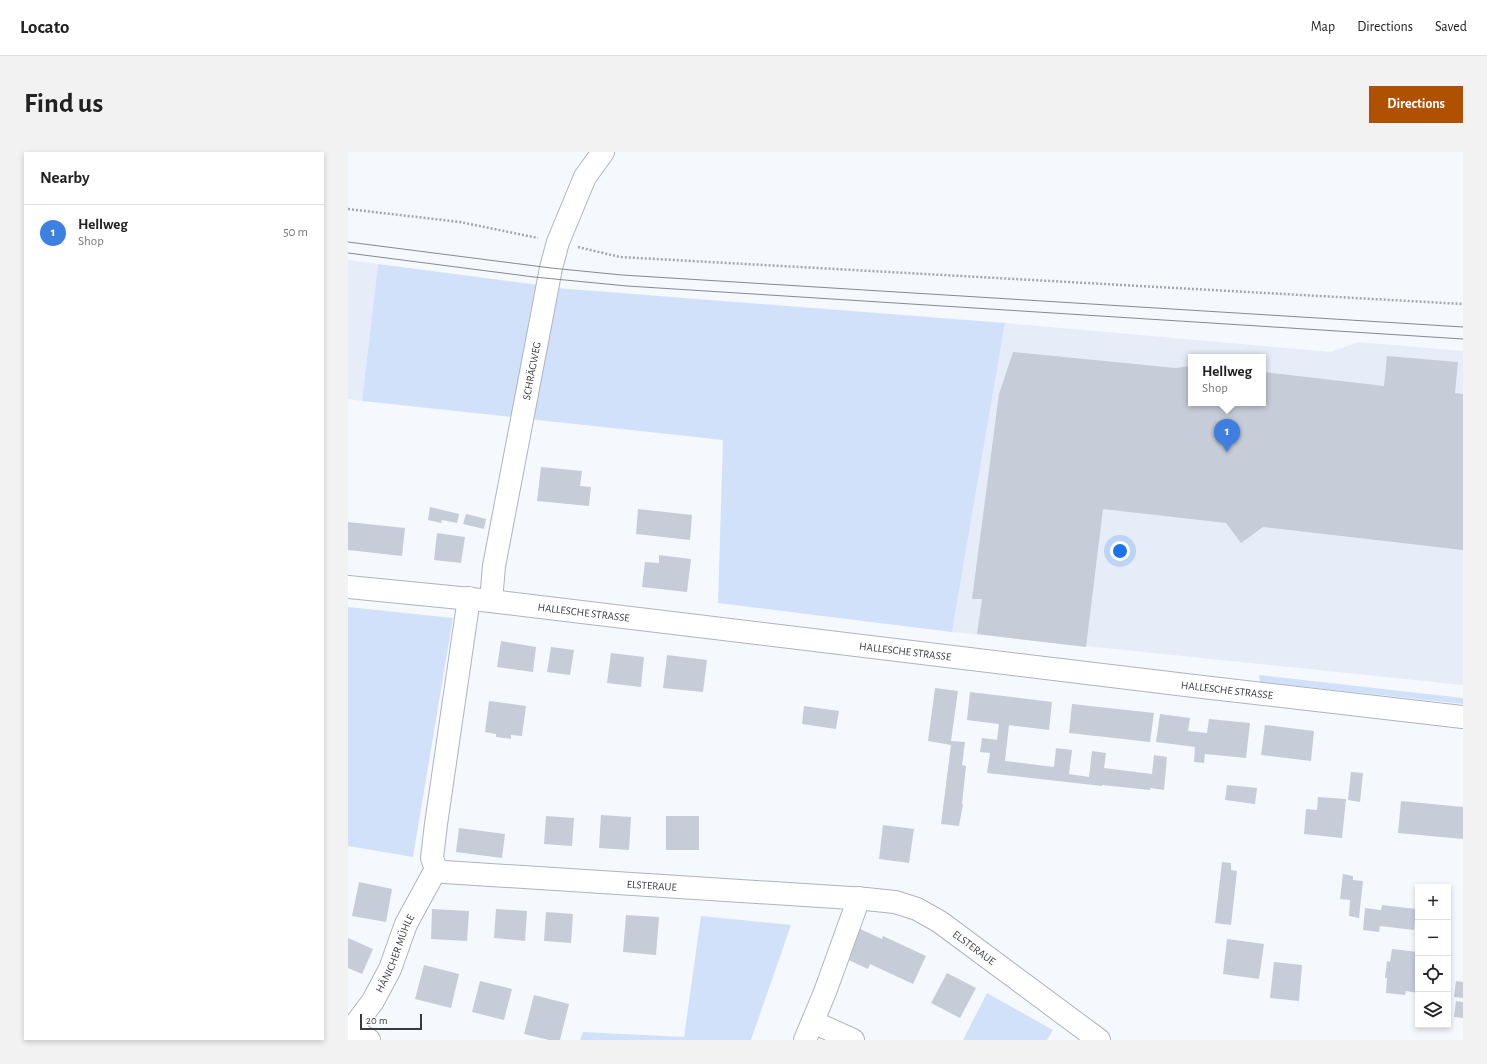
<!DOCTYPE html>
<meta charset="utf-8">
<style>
:root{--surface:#fff;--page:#f2f2f2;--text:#222;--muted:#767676;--line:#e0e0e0;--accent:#af5100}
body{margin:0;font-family:"Alegreya Sans",sans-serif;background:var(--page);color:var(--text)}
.controls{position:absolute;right:12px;bottom:12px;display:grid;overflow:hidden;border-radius:0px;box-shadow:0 2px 6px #0003}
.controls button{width:36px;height:36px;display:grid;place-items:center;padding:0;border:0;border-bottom:1px solid var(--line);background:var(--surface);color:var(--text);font:20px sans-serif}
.scale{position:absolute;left:12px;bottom:10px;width:62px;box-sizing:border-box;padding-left:4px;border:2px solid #373a3f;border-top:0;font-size:11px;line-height:14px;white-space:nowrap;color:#373a3f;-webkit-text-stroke:3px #fff;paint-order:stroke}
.you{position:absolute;left:772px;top:399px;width:14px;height:14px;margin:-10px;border:3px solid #fff;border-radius:50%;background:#1a73e8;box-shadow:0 0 0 6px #1a73e833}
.badge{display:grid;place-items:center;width:26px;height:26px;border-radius:50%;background:var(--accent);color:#fff;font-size:13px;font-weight:700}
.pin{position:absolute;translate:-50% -33px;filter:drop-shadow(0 1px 2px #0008)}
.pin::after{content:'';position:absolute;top:21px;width:14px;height:12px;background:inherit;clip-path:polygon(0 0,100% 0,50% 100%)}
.popup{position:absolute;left:840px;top:202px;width:78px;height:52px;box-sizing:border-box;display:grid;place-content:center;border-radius:0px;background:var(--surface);filter:drop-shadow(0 1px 3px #0005);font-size:13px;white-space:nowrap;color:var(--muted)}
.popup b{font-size:15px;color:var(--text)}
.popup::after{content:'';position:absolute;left:50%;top:100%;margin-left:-8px;border:8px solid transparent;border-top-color:var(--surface)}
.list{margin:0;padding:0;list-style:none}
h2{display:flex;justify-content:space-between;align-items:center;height:52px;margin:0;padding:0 16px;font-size:17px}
h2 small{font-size:13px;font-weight:400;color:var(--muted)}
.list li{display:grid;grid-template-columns:26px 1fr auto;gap:12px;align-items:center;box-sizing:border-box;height:56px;padding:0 16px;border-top:1px solid var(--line)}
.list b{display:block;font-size:15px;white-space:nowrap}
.list p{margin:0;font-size:13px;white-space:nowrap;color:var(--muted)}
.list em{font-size:13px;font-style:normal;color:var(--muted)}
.icon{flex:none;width:22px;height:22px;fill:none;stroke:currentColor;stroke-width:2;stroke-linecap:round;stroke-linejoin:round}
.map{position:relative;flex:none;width:1115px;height:888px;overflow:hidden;border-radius:0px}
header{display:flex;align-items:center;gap:24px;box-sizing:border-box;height:56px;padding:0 20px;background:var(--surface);border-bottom:1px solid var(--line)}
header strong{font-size:19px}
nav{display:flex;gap:22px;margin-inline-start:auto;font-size:14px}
.intro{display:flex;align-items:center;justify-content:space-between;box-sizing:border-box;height:96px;padding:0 24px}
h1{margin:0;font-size:28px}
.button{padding:10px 18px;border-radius:0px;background:var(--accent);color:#fff;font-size:14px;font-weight:700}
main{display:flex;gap:24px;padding:0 24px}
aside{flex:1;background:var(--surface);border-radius:0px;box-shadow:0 2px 6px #0003}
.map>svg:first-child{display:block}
.built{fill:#e6edf8;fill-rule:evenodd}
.green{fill:#d2e1fa}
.building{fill:#c6cdd8}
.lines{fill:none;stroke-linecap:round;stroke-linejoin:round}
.minor-casing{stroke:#adb4bf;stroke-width:24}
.path{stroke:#a4a7ac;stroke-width:2.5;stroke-dasharray:2 2;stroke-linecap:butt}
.minor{stroke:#fff;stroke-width:22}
.tram{stroke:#86898e;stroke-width:1}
.labels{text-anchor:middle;stroke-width:4;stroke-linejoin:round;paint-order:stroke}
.street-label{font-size:11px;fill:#373a3f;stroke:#fff}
</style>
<header>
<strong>Locato</strong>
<nav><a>Map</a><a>Directions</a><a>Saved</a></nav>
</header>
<div class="intro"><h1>Find us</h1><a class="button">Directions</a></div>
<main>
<aside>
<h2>Nearby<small></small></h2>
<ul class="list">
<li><span class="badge" style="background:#3f7fe0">1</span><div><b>Hellweg</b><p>Shop</p></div><em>50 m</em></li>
</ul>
</aside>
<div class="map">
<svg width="1115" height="888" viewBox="0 0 1115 888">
<rect width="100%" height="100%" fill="#f5f8fd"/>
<g class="built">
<polygon points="0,108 30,112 14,249 0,247"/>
<path d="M657 171 983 200 1010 190 1115 199V533L604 480ZM843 205H915V251H843Z"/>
</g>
<g class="green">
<polygon points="30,112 191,133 164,265 14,249"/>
<polygon points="209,136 657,171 604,480 370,451 375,288 181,267"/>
<polygon points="0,455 105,466 65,705 0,694"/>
<polygon points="911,523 1115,546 1115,552 912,530"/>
<polygon points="353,764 443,773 403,888 232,888 235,880 336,885"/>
<polygon points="639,841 705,878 699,888 615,888"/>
</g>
<g class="building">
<polygon points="665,200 827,216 843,214 843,251 915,251 915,220 1036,234 1039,204 1110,210 1107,241 1115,242 1115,398 915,375 893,391 878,371 755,357 738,495 629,482 634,447 624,447 651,242"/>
<polygon points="193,315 234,319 232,334 243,335 241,354 189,349"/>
<polygon points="82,355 111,362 109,371 94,368 93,371 80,368"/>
<polygon points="290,357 344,363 342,388 288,382"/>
<polygon points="118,362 138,367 136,377 115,372"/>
<polygon points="0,370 57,376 54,404 0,398"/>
<polygon points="89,381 117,385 113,411 86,408"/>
<polygon points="311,403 343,407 339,440 294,435 297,410 311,411"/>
<polygon points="153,489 188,495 185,520 149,515"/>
<polygon points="203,495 226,498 222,523 199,520"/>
<polygon points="263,501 296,505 293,535 259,531"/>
<polygon points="319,503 359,508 355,540 315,536"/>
<polygon points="587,536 610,539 603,589 617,590 614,613 618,614 614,652 615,652 611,674 593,672 603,593 580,589"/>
<polygon points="622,540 704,550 701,578 661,573 657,609 706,615 708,596 724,598 721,622 741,625 744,599 758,601 756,616 804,622 806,603 819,605 816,638 802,636 802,638 754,633 754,634 639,621 642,601 632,600 634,586 649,588 651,572 619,568"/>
<polygon points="141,549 178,554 174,584 163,583 163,587 148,585 148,582 137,580"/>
<polygon points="724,552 806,561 802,590 721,581"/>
<polygon points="456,554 491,559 488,577 454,572"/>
<polygon points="812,562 842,566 840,579 859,581 861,567 902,571 898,606 857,602 856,611 846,610 847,595 808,590"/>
<polygon points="917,573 966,579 963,609 913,603"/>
<polygon points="1003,620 1015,621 1012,650 1000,648"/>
<polygon points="879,633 909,636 907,652 877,648"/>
<polygon points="970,645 998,647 994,686 956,682 958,657 969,658"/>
<polygon points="1053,649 1115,655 1115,687 1050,681"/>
<polygon points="253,663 283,665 281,698 251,696"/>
<polygon points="198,664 226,666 224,694 196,692"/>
<rect x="318" y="664" width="33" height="34"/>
<polygon points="535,673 566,677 561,711 531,707"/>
<polygon points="111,676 157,682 154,706 108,700"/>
<polygon points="874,710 883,711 883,718 889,719 883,773 867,771"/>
<polygon points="995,722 1005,724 1005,728 1015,729 1011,766 1001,764 1002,748 992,747"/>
<polygon points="11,730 44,737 38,770 4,764"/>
<polygon points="1034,753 1068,757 1066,778 1032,774 1031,780 1015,778 1017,756 1033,758"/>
<polygon points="84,757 121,759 119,789 83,787"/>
<polygon points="148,757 179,759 177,789 146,786"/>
<polygon points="198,760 225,762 223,791 196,789"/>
<polygon points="278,763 311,765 308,803 275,800"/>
<polygon points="508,775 534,787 535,784 578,804 565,832 522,812 520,817 494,805"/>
<polygon points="0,786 25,797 14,822 0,816"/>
<polygon points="879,787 916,792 911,827 875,822"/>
<polygon points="1044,797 1070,800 1070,841 1058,839 1057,843 1038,841 1039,826 1037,826 1039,809 1042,810"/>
<polygon points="926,810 954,813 951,849 922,846"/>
<polygon points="76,813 111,822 103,856 67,847"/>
<polygon points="599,821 628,836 612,866 583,851"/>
<polygon points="132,829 164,837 156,868 124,860"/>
<polygon points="1108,829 1115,830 1115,846 1106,845"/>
<polygon points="186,843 221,852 212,888 201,888 176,882"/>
<polygon points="1108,849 1115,850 1115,866 1106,865"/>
</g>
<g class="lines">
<g class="minor-casing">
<g id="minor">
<path id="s1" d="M0 435 143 449 846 534 1115 565"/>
<path id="s2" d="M121 446 88 672 84 706 88 717 96 720 518 747 547 750 569 757 592 770 751 888"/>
<path id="s3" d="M143 449 146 414 203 116 210 90 237 25 255 0"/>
<polyline points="465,870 505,888"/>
<polyline points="0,875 21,888"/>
<path id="s4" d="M0 882 25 849 42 817 58 772 88 717"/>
<polyline points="457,888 477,840 511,746"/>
</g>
</g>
<g class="path">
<polyline points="0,57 112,70 190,86"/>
<polyline points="230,95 272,105 1115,152"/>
</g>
<use href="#minor" class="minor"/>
<g class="tram">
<polyline points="0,90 203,116 274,123 1115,175"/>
<polyline points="0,101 186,125 279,134 1115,187"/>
</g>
</g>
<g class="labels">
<g class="street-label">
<text dy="4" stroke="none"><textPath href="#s3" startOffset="234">SCHRÄGWEG</textPath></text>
<text dy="4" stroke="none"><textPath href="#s1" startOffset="237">HALLESCHE STRASSE</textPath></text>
<text dy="4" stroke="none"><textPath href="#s1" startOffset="561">HALLESCHE STRASSE</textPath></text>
<text dy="4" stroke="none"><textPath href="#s1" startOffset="885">HALLESCHE STRASSE</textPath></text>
<text dy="4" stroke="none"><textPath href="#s2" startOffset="491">ELSTERAUE</textPath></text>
<text dy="4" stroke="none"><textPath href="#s2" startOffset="827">ELSTERAUE</textPath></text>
<text dy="4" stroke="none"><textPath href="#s4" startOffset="94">HÄNICHER MÜHLE</textPath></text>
</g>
</g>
</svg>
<div class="controls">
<button>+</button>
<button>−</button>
<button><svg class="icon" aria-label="locate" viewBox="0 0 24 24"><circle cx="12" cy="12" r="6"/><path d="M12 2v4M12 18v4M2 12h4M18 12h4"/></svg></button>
<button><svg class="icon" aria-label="layers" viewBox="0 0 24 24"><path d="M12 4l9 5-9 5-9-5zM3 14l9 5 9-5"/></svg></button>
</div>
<div class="scale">20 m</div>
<div class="you"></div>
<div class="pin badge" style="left:879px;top:300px;background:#3f7fe0">1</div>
<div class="popup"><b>Hellweg</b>Shop</div>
</div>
</main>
